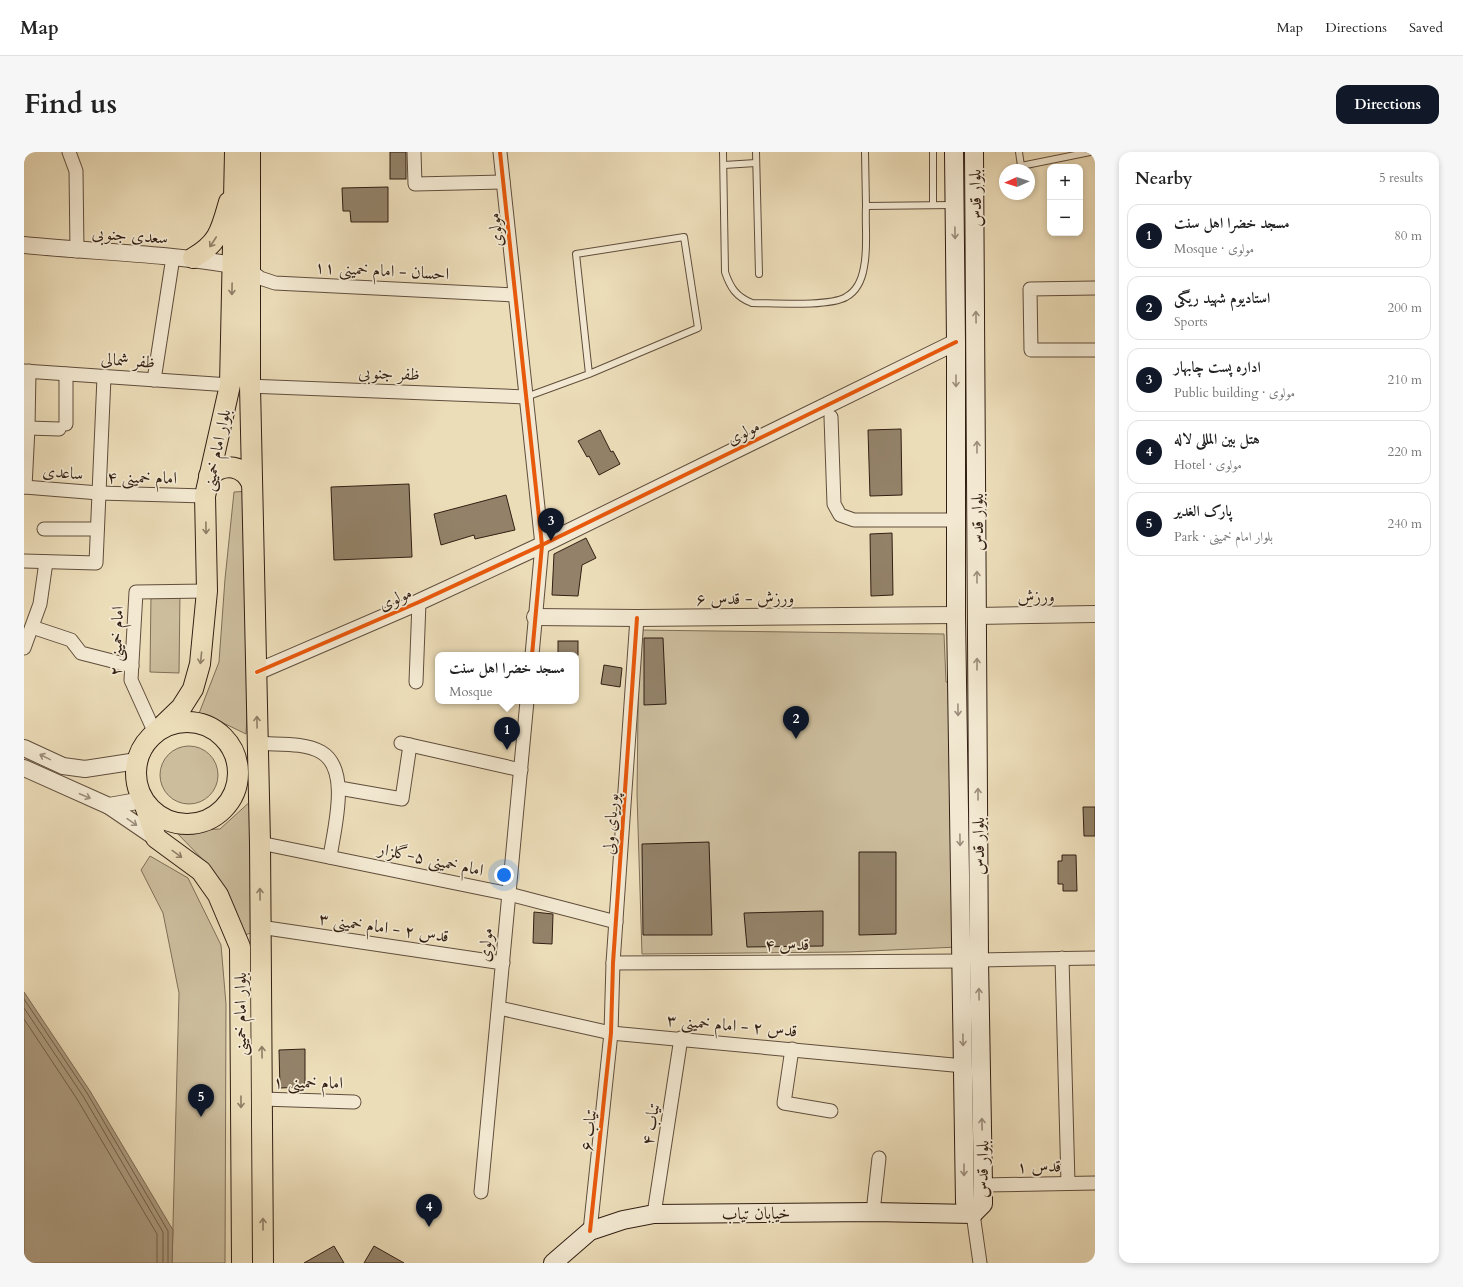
<!DOCTYPE html>
<meta charset="utf-8">
<style>
:root{--surface:#fff;--page:#f6f6f6;--text:#222;--muted:#767676;--line:#e0e0e0;--accent:#111827}
body{margin:0;font-family:Cardo,Amiri,serif;background:var(--page);color:var(--text)}
.controls{position:absolute;right:12px;top:12px;display:grid;overflow:hidden;border-radius:8px;box-shadow:0 2px 6px #0003}
.controls button{width:36px;height:36px;display:grid;place-items:center;padding:0;border:0;border-bottom:1px solid var(--line);background:var(--surface);color:var(--text);font:20px sans-serif}
.compass{position:absolute;left:975px;top:12px;width:36px;height:36px;border-radius:50%;background:var(--surface);box-shadow:0 2px 6px #0003;rotate:267deg}
.you{position:absolute;left:480px;top:723px;width:14px;height:14px;margin:-10px;border:3px solid #fff;border-radius:50%;background:#1a73e8;box-shadow:0 0 0 6px #1a73e833}
.badge{display:grid;place-items:center;width:26px;height:26px;border-radius:50%;background:var(--accent);color:#fff;font-size:13px;font-weight:700}
.pin{position:absolute;translate:-50% -33px;filter:drop-shadow(0 1px 2px #0008)}
.pin::after{content:'';position:absolute;top:21px;width:14px;height:12px;background:inherit;clip-path:polygon(0 0,100% 0,50% 100%)}
.popup{position:absolute;left:411px;top:500px;width:144px;height:52px;box-sizing:border-box;display:grid;place-content:center;border-radius:8px;background:var(--surface);filter:drop-shadow(0 1px 3px #0005);font-size:13px;white-space:nowrap;color:var(--muted)}
.popup b{font-size:15px;color:var(--text)}
.popup::after{content:'';position:absolute;left:50%;top:100%;margin-left:-8px;border:8px solid transparent;border-top-color:var(--surface)}
.list{margin:0;padding:0;list-style:none}
h2{display:flex;justify-content:space-between;align-items:center;height:52px;margin:0;padding:0 16px;font-size:17px}
h2 small{font-size:13px;font-weight:400;color:var(--muted)}
.list li{display:grid;grid-template-columns:26px 1fr auto;gap:12px;align-items:center;box-sizing:border-box;height:64px;margin:0 8px 8px;padding:0 8px;border:1px solid var(--line);border-radius:12px}
.list b{display:block;font-size:15px;white-space:nowrap}
.list p{margin:0;font-size:13px;white-space:nowrap;color:var(--muted)}
.list em{font-size:13px;font-style:normal;color:var(--muted)}
.map{position:relative;flex:none;width:1071px;height:1111px;overflow:hidden;border-radius:12px}
header{display:flex;align-items:center;gap:24px;box-sizing:border-box;height:56px;padding:0 20px;background:var(--surface);border-bottom:1px solid var(--line)}
header strong{font-size:19px}
nav{display:flex;gap:22px;margin-inline-start:auto;font-size:14px}
.intro{display:flex;align-items:center;justify-content:space-between;box-sizing:border-box;height:96px;padding:0 24px}
h1{margin:0;font-size:28px}
.button{padding:10px 18px;border-radius:12px;background:var(--accent);color:#fff;font-size:14px;font-weight:700}
main{display:flex;gap:24px;padding:0 24px}
aside{flex:1;background:var(--surface);border-radius:12px;box-shadow:0 2px 6px #0003}
.map>svg:first-child{display:block}
.green{fill:#ccbd9d;stroke:#7f6e58}
.water{fill:#ad9c81;stroke:#7c6a55}
.lines{fill:none;stroke-linecap:round;stroke-linejoin:round}
.shore{stroke:#705e4a;stroke-width:1}
.building{fill:#938269;stroke:#321f13}
.service-casing{stroke:#604e3c;stroke-width:8}
.minor-casing{stroke:#604e3c;stroke-width:15}
.tertiary-casing{stroke:#604e3c;stroke-width:18}
.secondary-casing{stroke:#321f13;stroke-width:20}
.primary-casing{stroke:#321f13;stroke-width:22}
.service{stroke:#f3e9d2;stroke-width:6}
.minor{stroke:#f3e9d2;stroke-width:13}
.tertiary{stroke:#f3e9d2;stroke-width:16}
.secondary{stroke:#f3e9d2;stroke-width:18}
.primary{stroke:#ecddb9;stroke-width:20}
.cycleway-casing{stroke:#f3e9d2;stroke-width:6}
.cycleway{stroke:#e8590c;stroke-width:4}
.oneway{stroke:#9c8e7c}
.oneway2{stroke:#8f7e66}
.labels{text-anchor:middle;stroke-width:3.5;stroke-linejoin:round;paint-order:stroke}
.street-label{font-size:17px;fill:#321f13;stroke:#f3e9d2}
</style>
<header>
<strong>Map</strong>
<nav><a>Map</a><a>Directions</a><a>Saved</a></nav>
</header>
<div class="intro"><h1>Find us</h1><a class="button">Directions</a></div>
<main>
<div class="map">
<svg width="1071" height="1111" viewBox="0 0 1071 1111">
<rect width="100%" height="100%" fill="#ecddb9"/>
<filter id="stains"><feTurbulence type="fractalNoise" baseFrequency=".005" numOctaves="4"/><feColorMatrix values="0 0 0 0 .2 0 0 0 0 .09 0 0 0 0 .02 0 0 0 .5 -.17"/></filter>
<radialGradient id="worn" r=".72"><stop offset=".6" stop-color="#630" stop-opacity="0"/><stop offset="1" stop-color="#630" stop-opacity=".3"/></radialGradient>
<g class="green">
<polygon points="227,339 226,509 222,582 191,567 174,564 195,510 201,427 210,340"/>
<polygon points="127,442 156,442 155,521 126,520"/>
<polygon points="615,478 920,482 922,530 931,530 934,795 823,800 618,802 613,643"/>
<circle cx="165" cy="623" r="29"/>
<polygon points="229,647 232,779 221,783 188,717 151,679 153,675 174,678 196,677"/>
<polygon points="126,704 164,726 197,793 202,852 201,1111 148,1111 155,841 139,761 117,718"/>
</g>
<polygon class="water" points="0,840 66,939 149,1078 148,1111 0,1111"/>
<g class="lines">
<g class="shore">
<polyline points="0,847 63,941 144,1079 144,1111"/>
<polyline points="0,856 59,944 139,1080 139,1111"/>
<polyline points="0,867 53,947 133,1082 133,1111"/>
</g>
</g>
<g class="building">
<rect x="366" y="0" width="16" height="27"/>
<polygon points="364,35 364,70 327,70 326,59 319,59 318,36"/>
<polygon points="877,277 878,343 846,344 844,278"/>
<polygon points="576,278 587,300 589,299 596,312 575,323 565,304 563,305 554,289"/>
<polygon points="385,332 388,405 310,408 307,335"/>
<polygon points="482,343 491,378 451,387 450,383 417,393 410,362"/>
<polygon points="868,381 869,443 847,444 846,382"/>
<polygon points="562,386 572,406 558,413 554,444 528,443 530,402"/>
<polygon points="620,486 639,486 642,552 620,553"/>
<rect x="534" y="489" width="20" height="14"/>
<polygon points="580,513 598,516 596,535 577,532"/>
<polygon points="1059,655 1071,655 1071,684 1060,684"/>
<polygon points="685,690 688,783 619,783 618,692"/>
<polygon points="835,700 872,700 872,782 835,783"/>
<polygon points="1038,703 1052,703 1053,739 1039,739 1039,732 1034,732 1034,709 1038,709"/>
<polygon points="799,759 799,794 723,795 720,761"/>
<polygon points="510,760 529,762 528,792 509,791"/>
<polygon points="281,897 281,935 256,936 255,898"/>
<polygon points="310,1094 320,1111 280,1111"/>
<polygon points="350,1094 380,1111 340,1111"/>
</g>
<g class="lines">
<g class="service-casing">
<g id="service">
<path d="M699 0 701 120C706 135 712 145 728 151 749 151 805 155 822 145 833 139 838 127 840 115 844 96 841 74 842 54L929 53"/>
<polyline points="732,0 735,122"/>
<polyline points="841,0 842,54"/>
<polyline points="909,0 909,52"/>
<polyline points="995,0 997,14 1066,0"/>
<polyline points="700,13 732,11"/>
<polyline points="502,245 565,222 674,176 660,85 552,102 565,222"/>
</g>
</g>
<g class="minor-casing">
<g id="minor">
<polyline points="45,0 52,19 53,99"/>
<polyline points="390,0 391,32 479,30"/>
<polyline points="476,0 518,393 508,503"/>
<polyline points="227,119 236,126 251,131 491,143"/>
<polyline points="1071,136 1006,137 1007,198 1071,198"/>
<polyline points="0,219 206,233"/>
<polyline points="130,228 149,105"/>
<polyline points="226,234 502,245"/>
<polyline points="807,265 810,352 816,363 830,368 931,368"/>
<polyline points="42,272 42,222"/>
<polyline points="4,276 35,277"/>
<polyline points="0,335 75,341 80,225"/>
<polyline points="1,335 4,276 5,219"/>
<polyline points="20,377 73,377"/>
<polyline points="0,409 72,411 75,341 181,344"/>
<polyline points="8,475 47,488 57,501 108,514"/>
<polyline points="0,496 16,452 22,410"/>
<polyline points="392,530 395,450"/>
<polyline points="131,581 107,528 112,440 183,439"/>
<path d="M233 591C253 593 279 590 297 600 327 617 310 677 306 705"/>
<polyline points="377,591 497,618"/>
<polyline points="315,636 378,647 386,593"/>
<polyline points="236,691 485,742 592,770"/>
<polyline points="236,775 479,811"/>
<polyline points="1038,806 1044,1031"/>
<polyline points="955,808 1071,806"/>
<polyline points="589,811 938,809"/>
<polyline points="475,856 587,881 940,914"/>
<polyline points="768,897 760,951 807,959"/>
<polyline points="238,947 330,950"/>
<polyline points="959,1033 1071,1031"/>
<polyline points="457,1040 503,549"/>
<polyline points="849,1060 855,1006"/>
<polyline points="630,1062 657,886"/>
<polyline points="949,1062 956,1111"/>
<polyline points="566,1079 587,881 589,811 613,466"/>
</g>
</g>
<g class="tertiary-casing">
<g id="tertiary">
<path d="M0 93C70 100 140 101 209 113"/>
<polyline points="953,464 1071,462"/>
<polyline points="511,465 613,466 932,463"/>
<polyline points="233,520 395,450 518,393 932,190"/>
<polyline points="0,596 39,614 61,617 113,609"/>
<polyline points="0,616 85,654 119,648"/>
<polyline points="85,654 132,686"/>
</g>
</g>
<g class="secondary-casing">
<g id="secondary">
<polyline points="930,0 932,190 932,463 941,1050 949,1062"/>
<polyline points="949,1062 959,1052 959,1033 955,808 950,0"/>
<polyline points="529,1111 566,1079 599,1068 630,1062 849,1060 949,1062"/>
</g>
</g>
<g class="primary-casing">
<g id="primary">
<polyline points="226,0 226,234 236,691 239,1111"/>
<path d="M169 106C195 91 197 78 205 50"/>
<path d="M185 324C200 310 220 313 228 332"/>
<circle cx="163" cy="621" r="51"/>
<polyline points="131,581 157,556 169,537 176,512 183,439 181,344 206,233 211,0"/>
<polyline points="119,648 132,686 177,719 194,743 216,795 218,1111"/>
</g>
</g>
<use href="#service" class="service"/>
<use href="#minor" class="minor"/>
<use href="#tertiary" class="tertiary"/>
<use href="#secondary" class="secondary"/>
<use href="#primary" class="primary"/>
<g class="cycleway-casing">
<g id="cycleway">
<polyline points="476,0 518,393 508,503"/>
<polyline points="233,520 395,450 518,393 932,190"/>
<polyline points="566,1079 587,881 589,811 613,466"/>
</g>
</g>
<use href="#cycleway" class="cycleway"/>
</g>
<defs><path id="oneway-shaft" d="M-6 0H5M1.5-3L5.5 0L1.5 3" fill="none" stroke-width="1.6" stroke-linecap="round" stroke-linejoin="round"/></defs>
<g class="oneway">
<use href="#oneway-shaft" transform="translate(931 81) rotate(89)"/>
<use href="#oneway-shaft" transform="translate(952 165) rotate(-91)"/>
<use href="#oneway-shaft" transform="translate(932 229) rotate(90)"/>
<use href="#oneway-shaft" transform="translate(953 295) rotate(-90)"/>
<use href="#oneway-shaft" transform="translate(953 425) rotate(-90)"/>
<use href="#oneway-shaft" transform="translate(953 512) rotate(-90)"/>
<use href="#oneway-shaft" transform="translate(934 558) rotate(89)"/>
<use href="#oneway-shaft" transform="translate(21 605) rotate(-154)"/>
<use href="#oneway-shaft" transform="translate(954 642) rotate(-90)"/>
<use href="#oneway-shaft" transform="translate(61 644) rotate(23)"/>
<use href="#oneway-shaft" transform="translate(108 670) rotate(35)"/>
<use href="#oneway-shaft" transform="translate(936 688) rotate(89)"/>
<use href="#oneway-shaft" transform="translate(955 842) rotate(-91)"/>
<use href="#oneway-shaft" transform="translate(939 888) rotate(89)"/>
<use href="#oneway-shaft" transform="translate(958 972) rotate(-91)"/>
<use href="#oneway-shaft" transform="translate(940 1018) rotate(90)"/>
</g>
<g class="oneway2">
<use href="#oneway-shaft" transform="translate(189 90) rotate(123)"/>
<use href="#oneway-shaft" transform="translate(208 137) rotate(91)"/>
<use href="#oneway-shaft" transform="translate(182 376) rotate(89)"/>
<use href="#oneway-shaft" transform="translate(177 506) rotate(96)"/>
<use href="#oneway-shaft" transform="translate(233 570) rotate(-91)"/>
<use href="#oneway-shaft" transform="translate(153 702) rotate(36)"/>
<use href="#oneway-shaft" transform="translate(236 742) rotate(-91)"/>
<use href="#oneway-shaft" transform="translate(238 900) rotate(-91)"/>
<use href="#oneway-shaft" transform="translate(217 950) rotate(90)"/>
<use href="#oneway-shaft" transform="translate(239 1072) rotate(-90)"/>
</g>
<g class="labels">
<g class="street-label">
<text transform="translate(951 46) rotate(-91)" y="6">بلوار قدس</text>
<text transform="translate(471 78) rotate(-96)" y="6">مولوی</text>
<text transform="translate(106 83) rotate(4)" y="6">سعدی جنوبی</text>
<text transform="translate(358 118) rotate(3)" y="6">احسان - امام خمینی ۱۱</text>
<text transform="translate(104 208) rotate(4)" y="6">ظفر شمالی</text>
<text transform="translate(365 221) rotate(2)" y="6">ظفر جنوبی</text>
<text transform="translate(719 280) rotate(-26)" y="6">مولوی</text>
<text transform="translate(192 298) rotate(-78)" y="6">بلوار امام خمینی</text>
<text transform="translate(39 320) rotate(5)" y="6">ساعدی</text>
<text transform="translate(118 325) rotate(1)" y="6">امام خمینی ۴</text>
<text transform="translate(953 370) rotate(-90)" y="6">بلوار قدس</text>
<text transform="translate(1012 444) rotate(-1)" y="6">ورزش</text>
<text transform="translate(371 446) rotate(-24)" y="6">مولوی</text>
<text transform="translate(721 446) rotate(-1)" y="6">ورزش - قدس ۶</text>
<text transform="translate(92 489) rotate(-88)" y="6">امام خمینی ۲</text>
<text transform="translate(586 672) rotate(-86)" y="6">پوریای ولی</text>
<text transform="translate(954 694) rotate(-90)" y="6">بلوار قدس</text>
<text transform="translate(407 707) rotate(12)" y="6">امام خمینی ۵-گلزار</text>
<text transform="translate(360 775) rotate(8)" y="6">قدس ۲ - امام خمینی ۳</text>
<text x="763" y="798">قدس ۴</text>
<text transform="translate(461 793) rotate(-85)" y="6">مولوی</text>
<text transform="translate(216 862) rotate(-90)" y="6">بلوار امام خمینی</text>
<text transform="translate(708 873) rotate(5)" y="6">قدس ۲ - امام خمینی ۳</text>
<text transform="translate(284 930) rotate(1)" y="6">امام خمینی ۱</text>
<text transform="translate(626 972) rotate(-81)" y="6">تیاب ۴</text>
<text transform="translate(564 978) rotate(-84)" y="6">تیاب ۶</text>
<text transform="translate(1015 1014) rotate(-1)" y="6">قدس ۱</text>
<text transform="translate(958 1017) rotate(-89)" y="6">بلوار قدس</text>
<text transform="translate(732 1061) rotate(-1)" y="6">خیابان تیاب</text>
</g>
</g>
<rect width="100%" height="100%" filter="url(#stains)"/>
<rect width="100%" height="100%" fill="url(#worn)"/>
</svg>
<div class="controls">
<button>+</button>
<button>−</button>
</div>
<svg class="compass" viewBox="-18 -18 36 36"><path d="M0-13l5 13h-10z" fill="#e53935"/><path d="M0 13l5-13h-10z" fill="#767676"/></svg>
<div class="you"></div>
<div class="pin badge" style="left:483px;top:598px">1</div>
<div class="popup"><b>مسجد خضرا اهل سنت</b>Mosque</div>
<div class="pin badge" style="left:772px;top:587px">2</div>
<div class="pin badge" style="left:527px;top:389px">3</div>
<div class="pin badge" style="left:405px;top:1075px">4</div>
<div class="pin badge" style="left:177px;top:965px">5</div>
</div>
<aside>
<h2>Nearby<small>5 results</small></h2>
<ul class="list">
<li><span class="badge">1</span><div><b>مسجد خضرا اهل سنت</b><p>Mosque · مولوی</p></div><em>80 m</em></li>
<li><span class="badge">2</span><div><b>استادیوم شهید ریگی</b><p>Sports</p></div><em>200 m</em></li>
<li><span class="badge">3</span><div><b>اداره پست چابهار</b><p>Public building · مولوی</p></div><em>210 m</em></li>
<li><span class="badge">4</span><div><b>هتل بین المللی لاله</b><p>Hotel · مولوی</p></div><em>220 m</em></li>
<li><span class="badge">5</span><div><b>پارک الغدیر</b><p>Park · بلوار امام خمینی</p></div><em>240 m</em></li>
</ul>
</aside>
</main>
